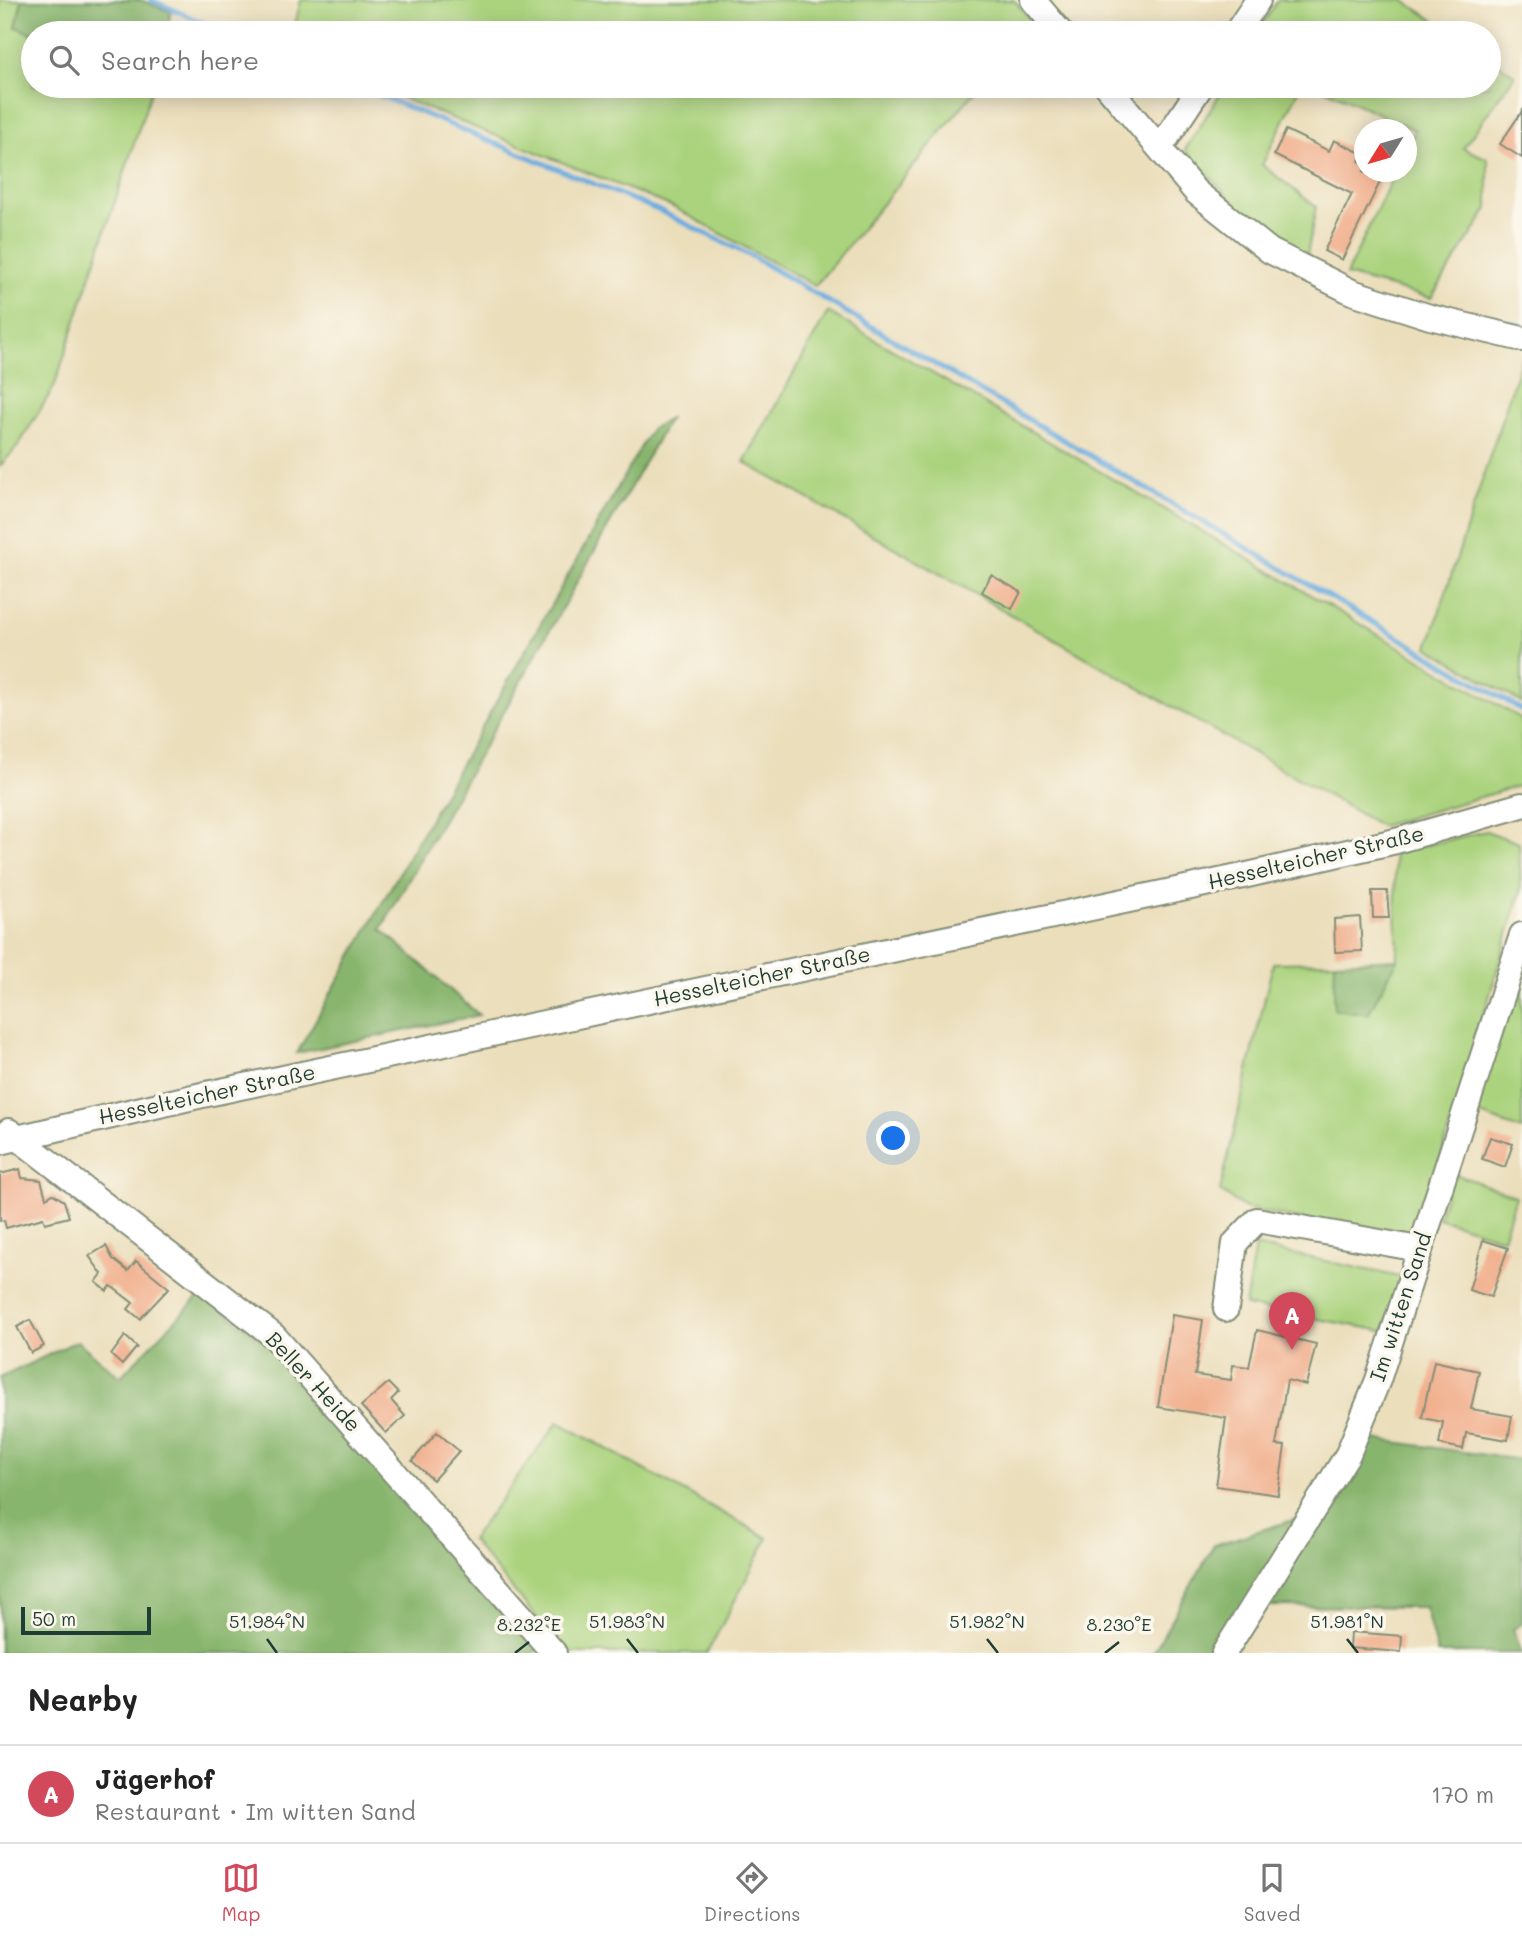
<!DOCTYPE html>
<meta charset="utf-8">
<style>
:root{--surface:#fff;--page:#f2f2f2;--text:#222;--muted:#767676;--line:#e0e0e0;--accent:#d1495b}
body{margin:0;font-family:Mali,sans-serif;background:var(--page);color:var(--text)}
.compass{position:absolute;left:1354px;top:119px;width:63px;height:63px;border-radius:50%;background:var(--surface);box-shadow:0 4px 18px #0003;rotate:233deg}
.scale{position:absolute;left:21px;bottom:18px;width:130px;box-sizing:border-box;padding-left:7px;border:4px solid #1f3d34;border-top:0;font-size:19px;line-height:24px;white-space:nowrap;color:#1f3d34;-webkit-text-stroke:5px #fbf7ec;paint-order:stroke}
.you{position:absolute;left:894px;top:1139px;width:24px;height:24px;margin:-18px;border:5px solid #fff;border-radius:50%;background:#1a73e8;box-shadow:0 0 0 10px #1a73e833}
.badge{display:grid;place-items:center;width:46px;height:46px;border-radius:50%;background:var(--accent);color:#fff;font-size:23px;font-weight:700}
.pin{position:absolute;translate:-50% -58px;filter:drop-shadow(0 2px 4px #0008)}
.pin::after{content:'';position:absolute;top:37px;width:24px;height:21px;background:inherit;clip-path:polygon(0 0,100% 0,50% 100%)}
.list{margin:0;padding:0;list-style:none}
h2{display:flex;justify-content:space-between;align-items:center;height:91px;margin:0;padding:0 28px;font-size:30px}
h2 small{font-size:23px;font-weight:400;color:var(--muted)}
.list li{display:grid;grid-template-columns:46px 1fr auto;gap:21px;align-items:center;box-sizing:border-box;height:98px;padding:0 28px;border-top:2px solid var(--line)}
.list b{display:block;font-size:26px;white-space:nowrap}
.list p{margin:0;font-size:23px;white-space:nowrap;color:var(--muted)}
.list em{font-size:23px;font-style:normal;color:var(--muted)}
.icon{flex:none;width:38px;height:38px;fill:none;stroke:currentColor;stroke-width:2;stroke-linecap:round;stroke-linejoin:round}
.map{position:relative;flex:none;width:1522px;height:1653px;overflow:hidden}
.search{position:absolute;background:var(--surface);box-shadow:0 4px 18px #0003;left:21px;right:21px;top:21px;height:77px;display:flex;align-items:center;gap:18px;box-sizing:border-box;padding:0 24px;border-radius:38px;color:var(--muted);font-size:26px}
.sheet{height:189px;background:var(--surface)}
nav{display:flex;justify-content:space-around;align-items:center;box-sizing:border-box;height:98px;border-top:2px solid var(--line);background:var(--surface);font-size:19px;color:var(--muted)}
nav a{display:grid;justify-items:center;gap:4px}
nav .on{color:var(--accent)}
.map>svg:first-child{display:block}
.green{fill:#abd37e;stroke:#658859;stroke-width:2}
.forest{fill:#88b56d;stroke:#547950;stroke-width:2}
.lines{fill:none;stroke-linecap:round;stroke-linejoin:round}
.stream{stroke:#6bacdf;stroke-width:5}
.building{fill:#f1ae8b}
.minor-casing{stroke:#858e78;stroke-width:28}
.minor{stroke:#fff;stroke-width:24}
.ticks{fill:none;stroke:#1f3d34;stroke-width:2.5}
.labels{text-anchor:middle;stroke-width:7;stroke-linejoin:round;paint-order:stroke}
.street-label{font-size:21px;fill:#1f3d34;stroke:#fbf7ec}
.ticks-label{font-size:18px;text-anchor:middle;fill:#1f3d34;stroke:#fbf7ec;stroke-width:7;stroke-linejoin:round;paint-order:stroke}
</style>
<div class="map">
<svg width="1522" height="1653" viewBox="0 0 1522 1653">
<rect width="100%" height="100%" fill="#fbf7ec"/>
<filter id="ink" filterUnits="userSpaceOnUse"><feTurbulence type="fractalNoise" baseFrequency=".0143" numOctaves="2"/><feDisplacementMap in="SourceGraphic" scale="14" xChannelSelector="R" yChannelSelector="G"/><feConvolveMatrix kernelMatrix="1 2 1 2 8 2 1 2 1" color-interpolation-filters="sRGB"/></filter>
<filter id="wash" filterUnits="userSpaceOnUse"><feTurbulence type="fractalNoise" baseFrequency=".00686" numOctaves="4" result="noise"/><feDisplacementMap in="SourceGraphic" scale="28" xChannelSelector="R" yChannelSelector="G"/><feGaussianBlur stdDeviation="1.57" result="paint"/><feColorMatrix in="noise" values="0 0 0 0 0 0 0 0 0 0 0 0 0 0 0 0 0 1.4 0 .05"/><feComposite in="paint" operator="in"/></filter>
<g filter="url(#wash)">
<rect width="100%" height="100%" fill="#ebdebb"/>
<g class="green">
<polygon points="0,0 22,0 16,27 33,34 33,86 153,86 54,387 18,446 0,466"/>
<polygon points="301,0 1014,0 1032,21 1022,33 293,33"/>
<polygon points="1278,0 1403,0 1453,33 1257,33"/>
<polygon points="1489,57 1515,75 1463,148 1488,159 1488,209 1431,298 1346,275 1395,172 1406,172 1407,149 1415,130 1318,86 1489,86"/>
<polygon points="372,86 979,86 815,286 673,207"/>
<polygon points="1225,86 1301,86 1262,165 1316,207 1307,255 1242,212 1185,150"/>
<polygon points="828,312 1522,719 1522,785 1381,826 744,462"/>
<polygon points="1522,357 1522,703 1428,647"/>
<polygon points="1486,831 1519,843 1521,891 1415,1243 1245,1208 1220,1191 1273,963 1335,962 1334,1009 1368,1013 1398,959 1394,853"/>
<polygon points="1522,965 1522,1130 1472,1112"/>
<polygon points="1452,1173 1516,1196 1503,1238 1438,1218"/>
<polygon points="1255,1246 1400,1277 1384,1331 1245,1306"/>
<polygon points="558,1422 768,1538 707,1653 567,1653 471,1540"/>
</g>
<g class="forest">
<polygon points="22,0 141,0 171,12 166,33 33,34 16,27"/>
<polygon points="669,419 381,929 479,1015 297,1053 651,429"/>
<polygon points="1398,959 1368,1014 1334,1009 1335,962"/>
<polygon points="202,1293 273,1349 539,1648 532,1653 0,1653 0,1378 77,1341 120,1377"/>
<polygon points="1373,1439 1522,1460 1522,1624 1513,1629 1522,1653 1437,1653 1425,1607 1247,1606 1213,1653 1153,1653 1214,1545 1332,1508"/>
</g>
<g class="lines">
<g class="stream">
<polyline points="151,0 227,33"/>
<polyline points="356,86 660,211 753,257 1522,710"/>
<polyline points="1447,308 1522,326"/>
</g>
</g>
<g id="blocks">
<g class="building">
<polygon points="1522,111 1522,158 1500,144"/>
<polygon points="1286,130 1329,151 1334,140 1363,154 1359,161 1364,164 1364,172 1385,172 1342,260 1324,251 1352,194 1274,155"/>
<polygon points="991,575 1021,592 1012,609 982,592"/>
<polygon points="1372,891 1387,891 1389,918 1373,918"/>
<polygon points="1360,917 1362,951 1335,952 1334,919"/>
<polygon points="1490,1137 1513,1144 1505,1167 1482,1159"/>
<polygon points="20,1169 22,1178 41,1180 46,1198 53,1194 64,1201 69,1217 45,1223 43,1218 6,1228 4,1220 0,1221 0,1174"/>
<polygon points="1483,1240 1508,1248 1491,1297 1469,1290"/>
<polygon points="106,1246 113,1259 128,1271 136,1261 169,1288 140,1319 128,1309 133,1303 111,1286 107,1291 96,1282 102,1274 89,1256"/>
<polygon points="1172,1315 1203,1320 1195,1375 1231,1380 1233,1365 1249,1367 1257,1330 1316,1344 1306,1385 1287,1380 1276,1445 1285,1446 1278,1495 1216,1486 1226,1418 1158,1407"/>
<polygon points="30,1320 44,1346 31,1353 17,1327"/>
<polygon points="125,1336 137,1347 122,1365 111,1355"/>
<polygon points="1434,1361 1479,1371 1471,1409 1512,1416 1508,1440 1466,1433 1463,1449 1439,1444 1443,1422 1422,1418"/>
<polygon points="388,1383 398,1393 391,1400 405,1416 386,1433 361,1406"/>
<polygon points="437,1432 459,1451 433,1480 412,1461"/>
<polygon points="1351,1632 1402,1636 1401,1652 1350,1648"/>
</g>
</g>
</g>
<g filter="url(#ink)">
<use href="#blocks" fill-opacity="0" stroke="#858e78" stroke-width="2"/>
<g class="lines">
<g class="minor-casing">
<g id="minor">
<polyline points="1033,0 1061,33"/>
<polyline points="1236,33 1258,0"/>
<polyline points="1107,86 1196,192 1270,251 1352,292 1430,317 1522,339"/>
<polyline points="1160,148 1201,86"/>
<polyline points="9,1131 274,1336 554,1653"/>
<polyline points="0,1142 202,1095 1243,876 1396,841 1522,805"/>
<polyline points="1226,1309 1235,1243 1257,1220 1419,1249"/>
<polyline points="1224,1653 1348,1454 1378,1380 1522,935"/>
</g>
</g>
<use href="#minor" class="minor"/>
</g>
</g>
<path class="ticks" d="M267 1639 277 1653M627 1639 638 1653M987 1639 998 1653M1347 1639 1358 1653M515 1653 529 1642M1105 1653 1119 1642"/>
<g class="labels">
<g class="street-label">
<text transform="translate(1316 858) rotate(-13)" y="7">Hesselteicher Straße</text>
<text transform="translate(762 977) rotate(-12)" y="7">Hesselteicher Straße</text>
<text transform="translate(207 1095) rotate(-12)" y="7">Hesselteicher Straße</text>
<text transform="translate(1401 1307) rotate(-72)" y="7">Im witten Sand</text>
<text transform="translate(313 1382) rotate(47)" y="7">Beller Heide</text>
</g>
</g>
<g class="ticks-label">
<text x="267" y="1628">51.984°N</text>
<text x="627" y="1628">51.983°N</text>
<text x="987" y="1628">51.982°N</text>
<text x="1347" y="1628">51.981°N</text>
<text x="529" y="1631">8.232°E</text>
<text x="1119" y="1631">8.230°E</text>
</g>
</svg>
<svg class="compass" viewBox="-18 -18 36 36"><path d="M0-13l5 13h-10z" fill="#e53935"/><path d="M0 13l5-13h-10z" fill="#767676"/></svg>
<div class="scale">50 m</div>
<div class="you"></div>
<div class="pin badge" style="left:1292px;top:1350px">A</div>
<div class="search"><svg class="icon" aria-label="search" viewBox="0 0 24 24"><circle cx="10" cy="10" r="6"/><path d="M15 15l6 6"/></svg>Search here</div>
</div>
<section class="sheet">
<h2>Nearby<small></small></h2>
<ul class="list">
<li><span class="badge">A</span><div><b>Jägerhof</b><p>Restaurant · Im witten Sand</p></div><em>170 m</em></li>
</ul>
</section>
<nav>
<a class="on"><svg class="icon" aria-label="map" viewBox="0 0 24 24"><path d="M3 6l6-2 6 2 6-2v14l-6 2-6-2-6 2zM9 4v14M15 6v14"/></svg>Map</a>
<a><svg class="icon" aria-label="directions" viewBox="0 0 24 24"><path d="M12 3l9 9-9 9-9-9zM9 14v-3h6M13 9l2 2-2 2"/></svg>Directions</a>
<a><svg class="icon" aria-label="saved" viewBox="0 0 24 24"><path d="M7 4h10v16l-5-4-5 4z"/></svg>Saved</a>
</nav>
